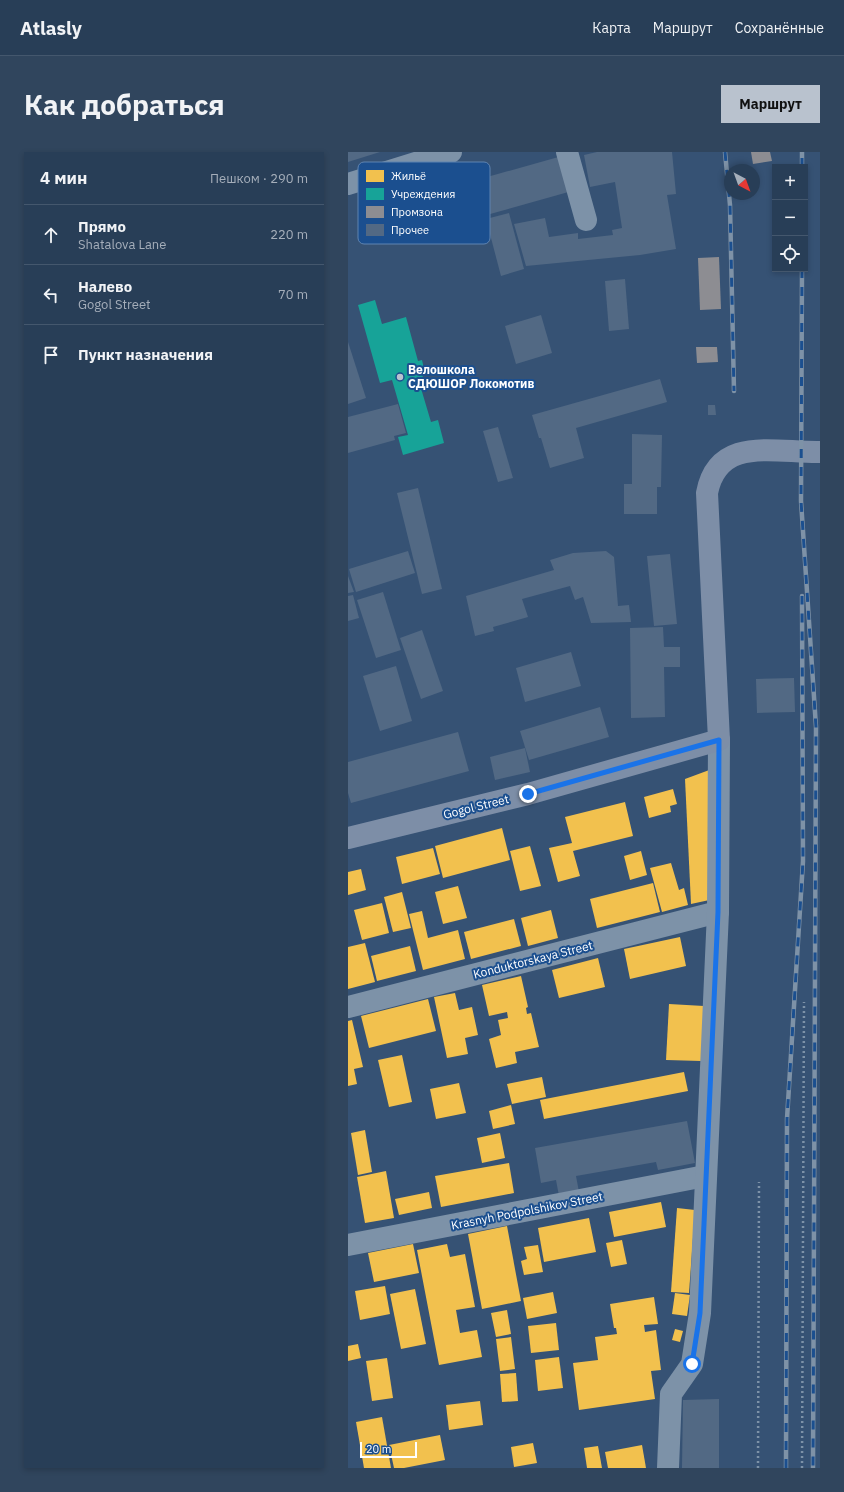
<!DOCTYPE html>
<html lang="ru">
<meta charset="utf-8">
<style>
:root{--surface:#283e57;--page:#30455d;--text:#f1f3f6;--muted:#a5aeba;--line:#44576d;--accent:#b9c2ce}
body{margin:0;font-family:"IBM Plex Sans",sans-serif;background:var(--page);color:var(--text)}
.controls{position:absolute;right:12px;top:12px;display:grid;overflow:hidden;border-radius:0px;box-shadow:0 2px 6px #0003}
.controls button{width:36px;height:36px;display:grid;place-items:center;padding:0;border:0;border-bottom:1px solid var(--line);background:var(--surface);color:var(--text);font:20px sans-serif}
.compass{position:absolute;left:376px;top:12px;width:36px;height:36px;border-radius:50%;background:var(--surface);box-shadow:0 2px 6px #0003;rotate:139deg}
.scale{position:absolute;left:12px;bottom:10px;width:57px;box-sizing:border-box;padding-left:4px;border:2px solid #fff;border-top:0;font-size:11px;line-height:14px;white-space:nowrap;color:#fff;-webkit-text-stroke:3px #1b4f8f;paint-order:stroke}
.stop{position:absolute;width:12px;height:12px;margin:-9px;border:3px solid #1a73e8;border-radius:50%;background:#fff}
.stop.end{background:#1a73e8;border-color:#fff;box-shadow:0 1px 4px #0008}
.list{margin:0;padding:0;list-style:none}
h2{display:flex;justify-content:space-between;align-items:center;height:52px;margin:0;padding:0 16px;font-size:17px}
h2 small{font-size:13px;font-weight:400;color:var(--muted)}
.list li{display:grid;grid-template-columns:26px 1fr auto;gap:12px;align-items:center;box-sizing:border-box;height:60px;padding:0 16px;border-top:1px solid var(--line)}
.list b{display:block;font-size:15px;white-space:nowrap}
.list p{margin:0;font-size:13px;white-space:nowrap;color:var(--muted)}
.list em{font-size:13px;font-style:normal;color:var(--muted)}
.icon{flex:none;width:22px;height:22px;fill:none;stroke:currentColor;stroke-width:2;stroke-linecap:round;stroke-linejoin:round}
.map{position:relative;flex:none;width:472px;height:1316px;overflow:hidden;border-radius:0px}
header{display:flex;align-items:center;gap:24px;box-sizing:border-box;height:56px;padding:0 20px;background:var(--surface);border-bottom:1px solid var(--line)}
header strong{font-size:19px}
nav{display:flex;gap:22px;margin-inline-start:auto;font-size:14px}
.intro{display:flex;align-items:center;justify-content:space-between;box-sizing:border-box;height:96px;padding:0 24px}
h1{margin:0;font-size:28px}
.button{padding:10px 18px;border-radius:0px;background:var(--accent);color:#111;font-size:14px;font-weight:700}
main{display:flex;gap:24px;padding:0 24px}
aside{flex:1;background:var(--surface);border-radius:0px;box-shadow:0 2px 6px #0003}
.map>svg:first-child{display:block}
.homes{fill:#f2c14e}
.public{fill:#17a398}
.industry{fill:#8d8d92}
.building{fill:#526984}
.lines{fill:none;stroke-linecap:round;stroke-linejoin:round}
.path{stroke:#7d92a8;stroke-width:2.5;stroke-dasharray:2 3;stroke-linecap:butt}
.minor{stroke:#7d92a8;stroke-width:22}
.major{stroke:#7d8ea7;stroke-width:22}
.rail-casing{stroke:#7e92a7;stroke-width:4.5}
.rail{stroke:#1b4f8f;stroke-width:3;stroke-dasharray:9;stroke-linecap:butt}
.route{stroke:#1a73e8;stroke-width:5}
.poi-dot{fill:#b9c2ce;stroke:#1b4f8f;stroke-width:1.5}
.labels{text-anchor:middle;stroke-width:4;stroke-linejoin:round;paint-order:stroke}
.poi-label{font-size:12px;font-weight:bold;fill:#fff;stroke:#1b4f8f;text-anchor:start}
.street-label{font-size:12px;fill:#fff;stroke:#1b4f8f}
.key{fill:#1b4f8f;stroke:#5f84b1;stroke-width:1}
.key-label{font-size:11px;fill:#fff}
</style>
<header>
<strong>Atlasly</strong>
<nav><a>Карта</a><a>Маршрут</a><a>Сохранённые</a></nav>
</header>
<div class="intro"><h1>Как добраться</h1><a class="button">Маршрут</a></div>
<main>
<aside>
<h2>4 мин<small>Пешком · 290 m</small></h2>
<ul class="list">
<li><svg class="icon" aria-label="ahead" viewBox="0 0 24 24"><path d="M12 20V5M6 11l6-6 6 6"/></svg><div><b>Прямо</b><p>Shatalova Lane</p></div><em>220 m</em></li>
<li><svg class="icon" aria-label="left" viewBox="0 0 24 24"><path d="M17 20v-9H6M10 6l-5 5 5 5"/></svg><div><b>Налево</b><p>Gogol Street</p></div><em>70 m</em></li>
<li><svg class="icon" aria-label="arrive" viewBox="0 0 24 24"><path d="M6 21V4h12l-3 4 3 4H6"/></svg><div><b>Пункт назначения</b></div></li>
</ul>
</aside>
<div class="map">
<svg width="472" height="1316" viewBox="0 0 472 1316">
<rect width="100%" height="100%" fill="#365274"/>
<g class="homes">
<polygon points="364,617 366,747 343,752 337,627"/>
<polygon points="325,637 329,652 322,654 323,660 301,666 296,645"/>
<polygon points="277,650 285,684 225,699 232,724 210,730 201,696 224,691 217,665"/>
<polygon points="154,676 162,708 95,726 87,694"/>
<polygon points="182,694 193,734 172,739 162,699"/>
<polygon points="85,696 92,722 54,732 48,705"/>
<polygon points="293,699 299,723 282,728 276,704"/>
<polygon points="323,711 331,738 336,736 340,753 314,760 302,716"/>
<polygon points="13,717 18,738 0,743 0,720"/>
<polygon points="305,731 312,760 249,776 242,747"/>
<polygon points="110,734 119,766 95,772 87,740"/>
<polygon points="54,740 63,776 45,780 36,745"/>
<polygon points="34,751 41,781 14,788 6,758"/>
<polygon points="203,758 210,786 180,794 173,766"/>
<polygon points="74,759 80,786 110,778 117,807 75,818 61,762"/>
<polygon points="166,767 173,794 123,807 116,780"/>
<polygon points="332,785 338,814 282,827 276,797"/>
<polygon points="17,791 27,830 0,837 0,795"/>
<polygon points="62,794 68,819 29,829 23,804"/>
<polygon points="250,806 257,835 211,846 204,818"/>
<polygon points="173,824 180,855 178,856 179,862 183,861 191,895 167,900 169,911 148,916 141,887 153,883 150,868 160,866 159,860 141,864 134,833"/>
<polygon points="107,841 111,858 124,855 130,883 117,886 120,902 99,906 86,845"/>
<polygon points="80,847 88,879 21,896 13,864"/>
<polygon points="321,852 356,854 353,909 318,908"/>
<polygon points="4,868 15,915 6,917 9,932 0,934 0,869"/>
<polygon points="54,903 64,950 41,955 30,908"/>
<polygon points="336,920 340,939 196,967 192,948"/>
<polygon points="194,925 198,945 164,952 159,932"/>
<polygon points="111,931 118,961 88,967 82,937"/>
<polygon points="163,953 167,972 145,977 141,959"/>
<polygon points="17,978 24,1020 10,1023 3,981"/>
<polygon points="152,981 157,1006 134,1011 129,986"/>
<polygon points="161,1011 166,1041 93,1055 87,1024"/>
<polygon points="38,1019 46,1066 17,1071 9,1025"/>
<polygon points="81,1040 84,1056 51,1063 47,1047"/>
<polygon points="313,1050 318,1075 266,1085 261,1060"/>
<polygon points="329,1056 347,1058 341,1141 323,1140"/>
<polygon points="241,1066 248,1100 196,1110 190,1076"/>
<polygon points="159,1074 173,1149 134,1157 120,1082"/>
<polygon points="274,1088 279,1112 263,1115 258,1091"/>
<polygon points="65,1092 71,1121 26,1130 20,1101"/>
<polygon points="99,1092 102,1105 117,1102 127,1155 108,1158 112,1181 129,1178 134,1205 91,1213 69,1098"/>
<polygon points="190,1093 195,1120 176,1123 173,1109 179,1107 176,1095"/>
<polygon points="37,1134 42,1162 12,1168 7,1139"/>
<polygon points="67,1137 78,1192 53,1197 42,1142"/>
<polygon points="205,1140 209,1161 179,1167 175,1146"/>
<polygon points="327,1141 342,1143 339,1164 324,1162"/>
<polygon points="306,1145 310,1172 296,1173 297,1180 308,1178 313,1218 303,1219 307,1247 231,1258 225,1211 250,1208 247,1185 269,1182 268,1176 266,1176 262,1152"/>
<polygon points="159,1158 163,1182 148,1185 143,1161"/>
<polygon points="208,1171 211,1198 183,1201 180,1174"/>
<polygon points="327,1177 335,1179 332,1190 324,1188"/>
<polygon points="163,1185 167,1217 152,1219 148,1187"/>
<polygon points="10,1192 13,1206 0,1209 0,1194"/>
<polygon points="211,1205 215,1236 190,1239 187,1208"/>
<polygon points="39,1206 45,1246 24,1249 18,1209"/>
<polygon points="168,1221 170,1249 154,1250 152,1222"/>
<polygon points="132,1249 135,1273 101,1278 98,1253"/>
<polygon points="34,1265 43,1316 16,1316 8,1270"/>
<polygon points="92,1283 97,1308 56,1316 46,1316 41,1293"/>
<polygon points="185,1291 189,1311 166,1315 163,1295"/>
<polygon points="294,1293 298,1316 260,1316 257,1300"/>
<polygon points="250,1294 254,1316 239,1316 236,1296"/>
</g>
<polygon class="public" points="27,148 34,172 58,165 70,209 74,208 77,221 74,222 77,232 72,233 83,270 90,268 96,291 55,303 50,285 60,283 44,228 32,231 10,153"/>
<g class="industry">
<polygon points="403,0 422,0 424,9 405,12"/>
<polygon points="371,105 373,157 352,158 350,106"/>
<polygon points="348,195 369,195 370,210 349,211"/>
</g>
<g class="building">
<polygon points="0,0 32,0 0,10"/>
<polygon points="249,0 324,0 328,42 319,43 328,97 292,103 178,114 166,72 197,66 201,85 230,81 230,87 265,83 264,78 274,76 267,30 242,35 236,3"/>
<polygon points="214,4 224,39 135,64 125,29"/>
<polygon points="161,61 176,117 153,124 138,67"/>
<polygon points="277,127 281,177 261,179 257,129"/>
<polygon points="193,163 204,201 168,212 157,174"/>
<polygon points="0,190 18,246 0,252"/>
<polygon points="312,227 319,250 228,276 236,306 202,316 193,286 191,286 184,263"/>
<polygon points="50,252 58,281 46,284 47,288 0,301 0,265"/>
<polygon points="360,253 367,253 368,263 360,263"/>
<polygon points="150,275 165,326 150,330 135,279"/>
<polygon points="284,282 314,283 313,335 309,335 309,362 276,362 276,332 284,332"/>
<polygon points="70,336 94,437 74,442 49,341"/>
<polygon points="60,399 67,421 8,440 1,417"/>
<polygon points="258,399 266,405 270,454 281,453 283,470 243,471 235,445 227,448 222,434 174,447 180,465 145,475 146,479 127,484 118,444 206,418 202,408 225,401"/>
<polygon points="322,402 329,472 306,474 299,404"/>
<polygon points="0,424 6,440 0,441"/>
<polygon points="35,440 53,498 28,506 9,448"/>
<polygon points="5,443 11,466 0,469 0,444"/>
<polygon points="315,475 316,495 332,495 332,515 316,515 317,565 283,566 282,476"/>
<polygon points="74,478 95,539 73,547 52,486"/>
<polygon points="223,500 233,534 177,550 168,516"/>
<polygon points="48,514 64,569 32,579 15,524"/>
<polygon points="446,526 447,560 409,561 408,527"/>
<polygon points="252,555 261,585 181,608 172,579"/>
<polygon points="110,580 121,619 3,651 0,641 0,610"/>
<polygon points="177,596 182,620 147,628 142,605"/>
<polygon points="339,969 347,1011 310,1018 308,1010 228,1024 231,1040 211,1044 208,1028 193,1031 187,996"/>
<polygon points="371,1247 371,1316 334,1316 335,1248"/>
</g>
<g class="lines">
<g class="path">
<polyline points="410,1316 411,1030"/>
<polyline points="454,1316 456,850"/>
</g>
<g class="minor">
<polyline points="219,0 238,68"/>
<polyline points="0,32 103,0"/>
<polyline points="0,855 370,760"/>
<polyline points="0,1093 357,1024"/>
<polyline points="320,1316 323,1242 344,1212 352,1161 370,760 371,588"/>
</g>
<path class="major" d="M0 686 180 642 371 588 359 341C370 283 427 301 472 300"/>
<g class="rail-casing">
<g id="rail">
<polyline points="377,0 382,53 386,239"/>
<polyline points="454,15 454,0"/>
<polyline points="454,117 453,349 468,575 465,1316"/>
<polyline points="438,1316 439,967 455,709 454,444"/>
</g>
</g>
<use href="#rail" class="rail"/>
</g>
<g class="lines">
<polyline class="route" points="180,642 371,588 370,760 352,1161 344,1212"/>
</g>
<circle class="poi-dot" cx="52" cy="225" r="4"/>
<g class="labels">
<g class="poi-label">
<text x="60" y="222">Велошкола<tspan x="60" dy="14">СДЮШОР Локомотив</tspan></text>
</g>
<g class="street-label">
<text transform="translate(128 655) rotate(-14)" y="4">Gogol Street</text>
<text transform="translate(185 808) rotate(-14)" y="4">Konduktorskaya Street</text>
<text transform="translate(179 1059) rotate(-11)" y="4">Krasnyh Podpolshikov Street</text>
</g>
</g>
<rect x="10" y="10" width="132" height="82" rx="6" class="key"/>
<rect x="18" y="18" width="18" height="12" fill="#f2c14e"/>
<rect x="18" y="36" width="18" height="12" fill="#17a398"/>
<rect x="18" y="54" width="18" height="12" fill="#8d8d92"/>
<rect x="18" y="72" width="18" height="12" fill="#526984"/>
<g class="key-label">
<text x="43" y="28">Жильё</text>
<text x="43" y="46">Учреждения</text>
<text x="43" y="64">Промзона</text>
<text x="43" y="82">Прочее</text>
</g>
</svg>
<div class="controls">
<button>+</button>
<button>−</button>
<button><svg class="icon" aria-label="locate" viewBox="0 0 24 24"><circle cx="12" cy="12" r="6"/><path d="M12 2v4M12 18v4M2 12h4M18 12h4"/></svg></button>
</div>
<svg class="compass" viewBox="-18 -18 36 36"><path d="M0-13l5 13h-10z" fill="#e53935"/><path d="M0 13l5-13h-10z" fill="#a5aeba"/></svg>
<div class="scale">20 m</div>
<div class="stop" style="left:344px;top:1212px"></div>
<div class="stop end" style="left:180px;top:642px"></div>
</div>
</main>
